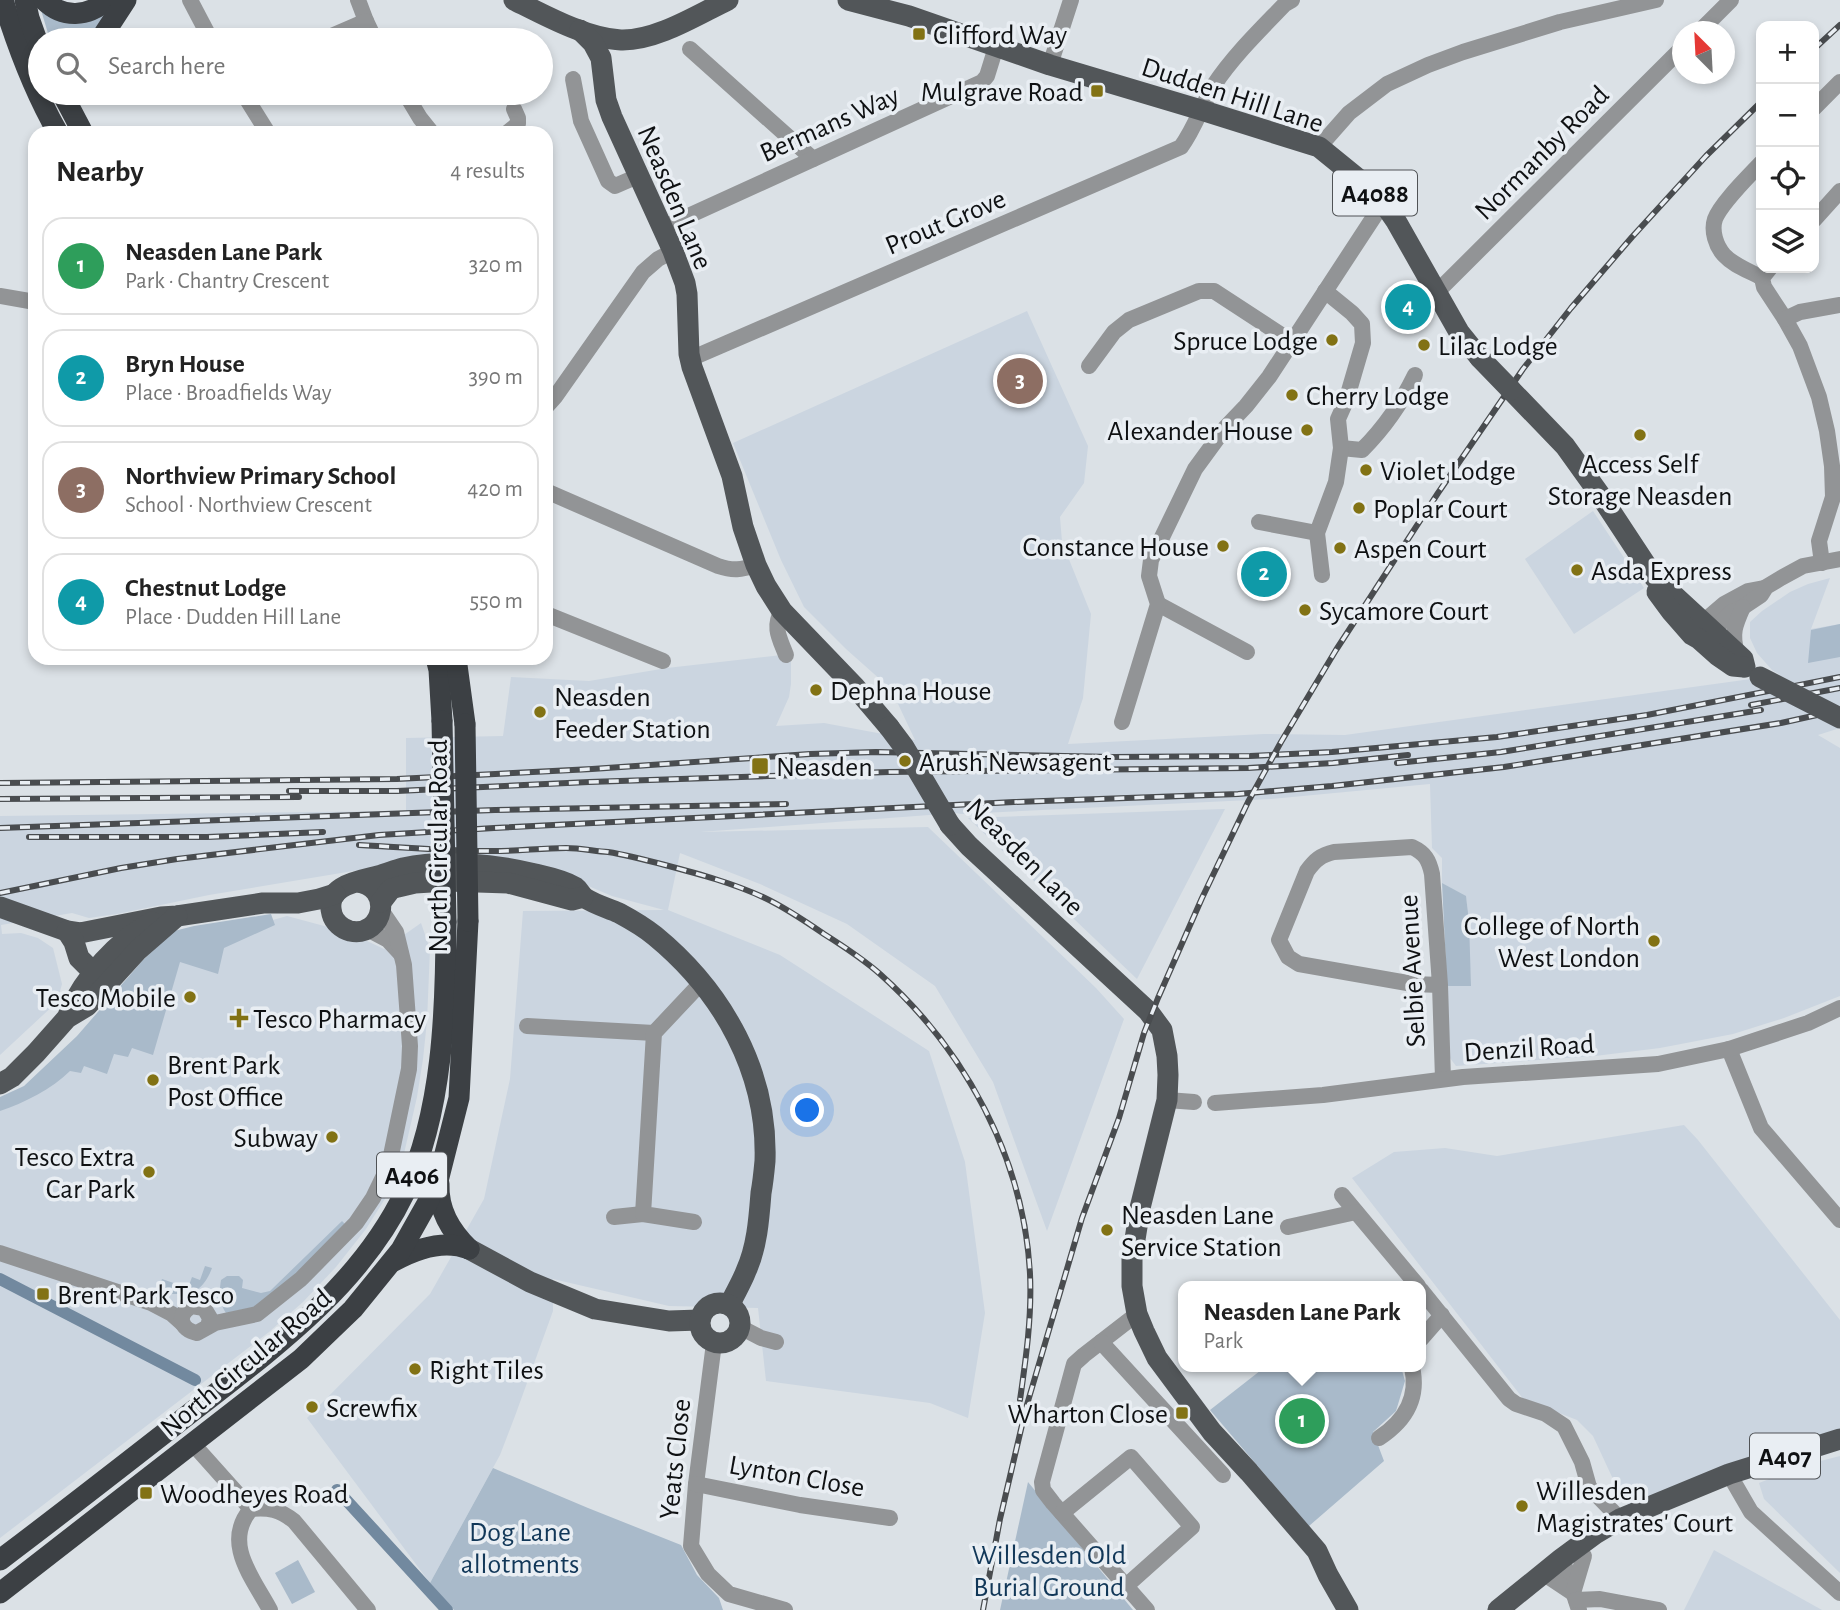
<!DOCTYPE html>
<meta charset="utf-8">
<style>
:root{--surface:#fff;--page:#f6f6f6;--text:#222;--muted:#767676;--line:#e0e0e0;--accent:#827214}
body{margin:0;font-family:"Alegreya Sans",sans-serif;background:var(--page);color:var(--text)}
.controls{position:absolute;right:21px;top:21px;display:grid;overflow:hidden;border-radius:14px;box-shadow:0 4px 10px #0003}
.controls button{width:63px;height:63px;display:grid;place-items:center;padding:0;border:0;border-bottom:2px solid var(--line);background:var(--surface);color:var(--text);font:35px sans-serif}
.compass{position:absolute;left:1672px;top:21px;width:63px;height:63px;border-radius:50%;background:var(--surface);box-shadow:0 4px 10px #0003;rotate:336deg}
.you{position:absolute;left:808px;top:1111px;width:24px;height:24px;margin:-18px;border:5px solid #fff;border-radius:50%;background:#1a73e8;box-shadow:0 0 0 10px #1a73e833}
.badge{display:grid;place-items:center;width:46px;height:46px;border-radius:50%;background:var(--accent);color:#fff;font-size:23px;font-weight:700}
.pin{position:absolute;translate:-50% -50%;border:4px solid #fff;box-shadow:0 2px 7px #0006}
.popup{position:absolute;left:1178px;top:1281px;width:248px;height:91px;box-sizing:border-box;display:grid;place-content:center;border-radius:14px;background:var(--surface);filter:drop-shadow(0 2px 5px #0005);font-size:23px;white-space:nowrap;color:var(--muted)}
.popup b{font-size:26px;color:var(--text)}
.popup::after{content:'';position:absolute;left:50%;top:100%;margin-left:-14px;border:14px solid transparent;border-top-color:var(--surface)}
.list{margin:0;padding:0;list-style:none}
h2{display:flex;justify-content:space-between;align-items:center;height:91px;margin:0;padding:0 28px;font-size:30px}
h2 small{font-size:23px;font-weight:400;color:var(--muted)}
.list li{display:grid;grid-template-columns:46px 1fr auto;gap:21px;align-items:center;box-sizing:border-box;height:98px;margin:0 14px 14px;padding:0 14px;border:2px solid var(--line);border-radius:21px}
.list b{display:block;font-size:26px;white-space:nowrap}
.list p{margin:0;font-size:23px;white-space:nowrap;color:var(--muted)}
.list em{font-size:23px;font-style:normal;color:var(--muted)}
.icon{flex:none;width:38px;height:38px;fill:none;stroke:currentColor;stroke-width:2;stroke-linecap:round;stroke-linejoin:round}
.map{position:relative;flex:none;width:1840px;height:1610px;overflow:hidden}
.search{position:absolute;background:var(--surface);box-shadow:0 4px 10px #0003;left:28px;top:28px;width:525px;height:77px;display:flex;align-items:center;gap:18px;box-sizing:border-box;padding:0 24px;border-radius:38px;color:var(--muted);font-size:26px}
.panel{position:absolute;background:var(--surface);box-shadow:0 4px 10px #0003;left:28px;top:126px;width:525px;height:539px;border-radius:21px}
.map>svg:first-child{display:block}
.built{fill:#cbd5e0}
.green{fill:#a9baca}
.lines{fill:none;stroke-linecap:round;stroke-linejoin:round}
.canal{stroke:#72899f;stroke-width:12}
.minor{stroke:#929496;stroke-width:16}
.major{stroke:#525659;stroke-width:21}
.highway{stroke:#3c4044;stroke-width:21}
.rail-casing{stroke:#494c4f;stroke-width:6}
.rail{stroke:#e9eef3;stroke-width:3.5;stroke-dasharray:10;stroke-linecap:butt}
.major-bridge{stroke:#525659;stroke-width:21}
.highway-bridge{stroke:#3c4044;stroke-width:21}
.poi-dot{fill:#827214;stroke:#e9eef3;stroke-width:2.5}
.labels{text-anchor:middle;stroke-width:7;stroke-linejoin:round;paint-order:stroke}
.shield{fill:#e9eef3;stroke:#505356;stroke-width:2}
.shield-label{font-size:26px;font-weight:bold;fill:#0f1113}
.poi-label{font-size:28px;fill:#0f1113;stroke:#e9eef3;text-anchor:start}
.street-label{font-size:28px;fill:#0f1113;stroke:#e9eef3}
.park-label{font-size:28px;fill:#113758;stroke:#e9eef3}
</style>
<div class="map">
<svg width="1840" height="1610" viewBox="0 0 1840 1610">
<rect width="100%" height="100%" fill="#dbe1e6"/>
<g class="built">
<polygon points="1027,311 1088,446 1084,483 1060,517 1062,542 1091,614 1083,698 1068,744 1264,734 1345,735 1780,675 1772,670 1757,653 1750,638 1750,622 1762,611 1790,592 1808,584 1830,578 1811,629 1840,624 1840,728 1818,735 1840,748 1840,996 1784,1018 1733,1034 1660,1048 1595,1056 1456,1066 1450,1058 1447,986 1471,986 1466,897 1442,883 1442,858 1432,848 1430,784 1271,799 961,814 956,813 700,832 928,827 1096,988 1124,1019 1047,1231 993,1082 935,986 847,924 760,884 680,853 668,910 780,955 929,1051 965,1162 985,1313 968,1418 930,1403 766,1381 758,1308 669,1306 553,1279 553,1311 515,1416 500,1455 430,1583 307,1418 430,1294 484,1199 510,1079 523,911 664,910 612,896 574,880 407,862 209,895 117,914 89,918 72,913 1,925 2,934 21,933 38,938 53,948 62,984 57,1002 0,1055 0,816 406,811 406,738 503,736 511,677 589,681 667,668 791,654 791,684 789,697 776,726 824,723 915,740 891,689 846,649 804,607 781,560 733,443"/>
<polygon points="1593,511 1644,588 1574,634 1525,559"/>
<polygon points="1225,809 1137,979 968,818 1224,809"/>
<polygon points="287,916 328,927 367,941 384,949 421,923 430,949 427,1021 423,1059 417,1097 403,1158 397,1174 388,1194 366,1229 336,1267 303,1302 269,1332 0,1538 0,1100 67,1071 144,979 230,932"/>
<polygon points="1684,1125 1698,1140 1840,1320 1840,1431 1631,1508 1619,1492 1593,1436 1577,1420 1549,1409 1528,1405 1352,1178 1394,1152 1445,1148 1497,1156"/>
<polygon points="1840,1456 1840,1573 1764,1499 1759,1483 1805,1465"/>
<polygon points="1714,1550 1822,1610 1684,1610"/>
</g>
<g class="green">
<polygon points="41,10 106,11 93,40 50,40"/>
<polygon points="1840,624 1840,657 1808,663 1811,630"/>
<polygon points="1442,883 1466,896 1469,922 1471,986 1447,986"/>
<path d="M271 914 275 925 224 948 218 974 180 962 153 1055 132 1048 128 1057 114 1054 107 1074 84 1066 81 1073 70 1071C52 1089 24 1103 0 1111V1097L24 1086 77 1036 143 960 174 931 194 926Z"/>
<path d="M342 1221 346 1225 308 1265 260 1306 226 1313C219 1302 219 1293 221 1280L227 1276H239L243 1280 242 1288 261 1293 270 1291Z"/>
<path d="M205 1266 212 1268C201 1297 185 1296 157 1292L162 1279 188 1288 192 1277 200 1280Z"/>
<polygon points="1265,1367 1401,1367 1405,1381 1396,1411 1373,1432 1384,1461 1309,1526 1210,1410"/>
<polygon points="493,1468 588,1508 681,1545 697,1575 719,1598 723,1610 454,1610 430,1583"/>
<polygon points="1028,1482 1133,1610 1000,1610"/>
<polygon points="298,1560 315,1592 292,1604 275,1573"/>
</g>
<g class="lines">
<g class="canal">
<polyline points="0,1279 195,1380"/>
<polyline points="337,1490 447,1610"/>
</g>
<g class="minor">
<polyline points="190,0 211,40"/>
<polyline points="358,0 366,21 375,40"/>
<polyline points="1699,32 1731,0"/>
<polyline points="293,38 294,40"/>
<polyline points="322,40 366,21"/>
<polyline points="690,49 813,159"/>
<polyline points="1050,65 1071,0"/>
<polyline points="573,79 581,121 608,181 615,186 638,176"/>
<polyline points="243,93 268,133"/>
<polyline points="405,93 420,118 432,133"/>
<polyline points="1814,108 1840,82"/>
<polyline points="507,133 518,124 518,118 514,109"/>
<polyline points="1319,147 1349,113 1387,84 1428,65 1463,52 1560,22 1656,0"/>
<path d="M1761 163C1749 176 1721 203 1715 219 1711 231 1716 246 1724 255 1734 266 1750 271 1762 278"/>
<polyline points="1814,220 1840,191"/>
<polyline points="662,228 982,82 987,76 996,47"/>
<polyline points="1770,268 1762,278 1764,287 1785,319 1800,346 1819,397 1827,431 1832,466 1833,497 1819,541 1822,563"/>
<polyline points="1437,292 1682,48"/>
<polyline points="0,296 35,302"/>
<polyline points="1785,319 1800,312 1840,305"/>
<path d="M690 359 1181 147C1195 128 1202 105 1214 85 1234 55 1260 30 1285 4L1292 0"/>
<polyline points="1089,366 1114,332 1129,320 1199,291 1214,291 1292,342"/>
<polyline points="546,407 555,397 643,272 658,259 673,251"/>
<path d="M1341 448 1362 450C1383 429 1402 402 1415 375"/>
<path d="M546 491 718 566C733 571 741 570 756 565"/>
<polyline points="1259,522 1317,533"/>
<polyline points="1322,575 1317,533 1336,482 1341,448 1338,419 1346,401 1363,343 1362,324 1352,313 1325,291"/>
<polyline points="1158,604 1247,652"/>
<path d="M782 611C772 627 780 639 786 655"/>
<polyline points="546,614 663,661"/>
<polyline points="1701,633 1703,622 1724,604 1748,591 1764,588"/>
<polyline points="1706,635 1713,631 1732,612 1743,607 1761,595 1766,587 1781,578 1803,566 1840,559"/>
<path d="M1737 653C1731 634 1735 625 1743 607"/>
<polyline points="1122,722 1158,604 1149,576 1151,560 1195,469 1225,428 1246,406 1269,377 1383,203"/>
<polyline points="367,929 388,940 401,954"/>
<path d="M1440 985 1413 984 1299 964 1288 957 1279 940 1307 871C1315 860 1321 855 1334 852L1412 847C1425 853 1429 860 1432 874L1440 985 1443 1079"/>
<polyline points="527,1026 654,1033"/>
<polyline points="1729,1049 1761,1128 1840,1220"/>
<polyline points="1167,1100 1194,1102"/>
<polyline points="1215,1103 1323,1095 1463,1077 1658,1064 1729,1049 1808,1023 1840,1008"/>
<polyline points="1342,1195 1418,1286"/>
<polyline points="614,1217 643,1214"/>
<polyline points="694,1222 643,1214 654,1033 702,982"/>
<polyline points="1288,1227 1356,1212"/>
<polyline points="0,1253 151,1303 172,1314 182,1323"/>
<polyline points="1421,1290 1509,1399 1516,1404 1546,1414 1564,1426 1582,1462 1589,1487 1620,1519"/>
<polyline points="1137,1314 1084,1355 1074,1364 1042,1482 1043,1490 1053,1503 1147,1610"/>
<path d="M208 1327 210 1318 204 1308 192 1306C176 1314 180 1330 197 1333L215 1323 257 1314 301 1279 356 1223 373 1198 389 1165 409 1069 410 1046 404 965 396 932 381 910"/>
<polyline points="740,1327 761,1338 776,1342"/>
<polyline points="1421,1339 1442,1315"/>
<polyline points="1101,1342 1223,1475"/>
<polyline points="714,1343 696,1484 691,1546 708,1574 729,1594 785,1610"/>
<path d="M1379 1438C1405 1421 1419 1398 1412 1367"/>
<path d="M193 1444 251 1509C269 1507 280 1510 294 1521L368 1610"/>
<polyline points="1729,1474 1751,1512 1840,1593"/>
<polyline points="696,1484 800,1505 890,1518"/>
<path d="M251 1509C222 1543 253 1578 270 1610"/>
<polyline points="1062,1513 1131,1457 1192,1527 1126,1586"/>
<polyline points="1561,1559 1565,1567 1579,1610"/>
<polyline points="1549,1577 1573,1593"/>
<polyline points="1573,1593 1584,1556"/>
<polyline points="1576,1600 1600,1599 1659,1610"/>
</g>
<g class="major">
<path d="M514 0C544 15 588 39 621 40 656 41 697 15 728 0"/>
<polyline points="848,0 909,16 1050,65 1201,110 1319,147 1378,195 1396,221 1459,332 1480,358"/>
<polyline points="580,30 593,43 601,58 606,100 612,117 673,251 685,283 687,294 689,354 692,367 732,476 743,527 756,565 766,586 782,611 855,687 889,727"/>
<polyline points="1511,390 1565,446 1598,492 1654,577 1743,659 1745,667"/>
<polyline points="1657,592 1671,611 1692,635 1699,639 1717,655 1733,666 1744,667"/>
<polyline points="950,825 969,846 1148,1011 1162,1030 1167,1056 1168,1075 1167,1100 1140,1208 1132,1258 1132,1286 1137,1314 1144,1331 1157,1358 1212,1432 1249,1472 1317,1551 1328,1575 1348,1610"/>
<path d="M356 882C394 885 385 938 350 931 342 929 334 922 332 914 324 885 359 881 378 876 386 874 395 870 403 868 445 859 494 864 535 874 548 877 563 880 575 887 579 890 581 895 585 898 596 905 608 908 619 913 632 920 644 927 655 936 723 992 768 1072 765 1161 764 1172 763 1182 761 1193 759 1219 757 1247 746 1271 742 1282 735 1293 730 1304"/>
<polyline points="381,902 391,889 398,887 415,883 447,881 508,883 572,900 583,897"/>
<polyline points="0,907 67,931 80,933 161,917 177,916 263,903 298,903 319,899 335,894"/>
<polyline points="67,931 74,942 79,958 94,973 107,972"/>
<path d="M69 1013C84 977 118 941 152 922"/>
<polyline points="0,1084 12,1077 36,1053 67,1018 87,1006 138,950 177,916"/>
<polyline points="469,1249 530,1282 595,1309 669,1321 700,1320"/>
<circle cx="720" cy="1323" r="20"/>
<polyline points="1498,1610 1561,1559 1595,1534 1620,1519 1729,1474 1840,1439"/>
</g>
<g class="highway">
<path d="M3 0C17 46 34 91 58 133"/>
<polyline points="25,0 29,18 40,49"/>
<path d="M44 0C63 19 88 17 107 0"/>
<polyline points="100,40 126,0"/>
<polyline points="62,93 83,133"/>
<polyline points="436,658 439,670 442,721"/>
<polyline points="456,658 465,724"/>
<path d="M439 1183C438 1210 450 1230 469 1249"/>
<path d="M394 1261C416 1249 444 1239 469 1249"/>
<path d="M0 1560C65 1511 129 1461 193 1411 273 1349 360 1286 405 1192 443 1112 446 1009 446 922"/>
<polyline points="0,1593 301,1359 353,1309 401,1250 428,1202 439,1177 459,1098 468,921"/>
</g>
<g class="rail-casing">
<g id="rail">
<polyline points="1814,49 1840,25"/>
<polyline points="1751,705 1840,688"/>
<polyline points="1397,763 1501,752 1761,710"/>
<polyline points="0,783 397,779 592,769 810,754 876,752 1113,757 1250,756 1332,752 1497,737 1647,715 1840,677"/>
<polyline points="289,791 397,791 589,782 889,772 1248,768 1333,763 1408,755"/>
<polyline points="0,799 299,797"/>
<polyline points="0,828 495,810 786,804"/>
<polyline points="29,837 207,837 323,832"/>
<path d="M359 845C402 847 444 851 486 851 513 852 539 848 566 848 580 848 594 851 608 852 627 855 646 860 665 865 699 874 733 883 765 898 786 908 805 921 824 934 843 946 863 959 880 974 965 1050 1024 1158 1030 1274 1032 1316 1026 1358 1020 1400"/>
<polyline points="0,893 121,868 177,859 379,835 494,828 1014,802 1238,794 1332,786 1504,767 1781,723 1840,710"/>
<polyline points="983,1610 1000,1519 1026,1408 1082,1218 1119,1118 1144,1033 1158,998 1202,898 1248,802 1281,742 1336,650 1438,493 1523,369 1571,308 1632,237 1706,156 1761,102"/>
</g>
</g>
<use href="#rail" class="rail"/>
<g class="major-bridge">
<polyline points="1480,358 1511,390"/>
<polyline points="1760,677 1840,718"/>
<polyline points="889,727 904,747 950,825"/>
</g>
<g class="highway-bridge">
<polyline points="442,721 446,922"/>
<polyline points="465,724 468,921"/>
</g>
</g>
<g class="poi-dot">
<rect x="912" y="27" width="14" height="14" rx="3.5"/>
<rect x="1090" y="84" width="14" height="14" rx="3.5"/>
<circle cx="1332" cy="340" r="7"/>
<circle cx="1424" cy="345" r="7"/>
<circle cx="1292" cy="395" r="7"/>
<circle cx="1307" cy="430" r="7"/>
<circle cx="1640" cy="435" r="7"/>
<circle cx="1366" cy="470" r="7"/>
<circle cx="1359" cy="508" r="7"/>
<circle cx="1223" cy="546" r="7"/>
<circle cx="1340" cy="548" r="7"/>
<circle cx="1577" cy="570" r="7"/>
<circle cx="1305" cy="610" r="7"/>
<circle cx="816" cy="690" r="7"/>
<circle cx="540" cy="712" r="7"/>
<circle cx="905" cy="761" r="7"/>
<rect x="751" y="757" width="18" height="18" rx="3.5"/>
<circle cx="1654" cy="941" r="7"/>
<circle cx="190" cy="997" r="7"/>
<path d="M235.5 1007.5h7v7h7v7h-7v7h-7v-7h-7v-7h7z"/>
<circle cx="153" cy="1080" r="7"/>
<circle cx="332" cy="1137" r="7"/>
<circle cx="149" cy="1172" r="7"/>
<circle cx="1107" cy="1230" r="7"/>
<rect x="36" y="1287" width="14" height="14" rx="3.5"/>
<circle cx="415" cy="1369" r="7"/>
<circle cx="312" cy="1407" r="7"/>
<rect x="1175" y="1406" width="14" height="14" rx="3.5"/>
<rect x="139" y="1486" width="14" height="14" rx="3.5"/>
<circle cx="1522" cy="1506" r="7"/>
</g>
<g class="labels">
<g class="shield">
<rect x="1333" y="170.5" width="84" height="45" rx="5"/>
<rect x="377" y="1152.5" width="70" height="45" rx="5"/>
<rect x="1750" y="1433.5" width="70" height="45" rx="5"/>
</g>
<g class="shield-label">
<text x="1375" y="202">A4088</text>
<text x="412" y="1184">A406</text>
<text x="1785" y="1465">A407</text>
</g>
<g class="poi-label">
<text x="933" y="44">Clifford Way</text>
<text x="1083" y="101" text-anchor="end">Mulgrave Road</text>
<text x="1318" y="350" text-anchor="end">Spruce Lodge</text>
<text x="1438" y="355">Lilac Lodge</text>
<text x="1306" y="405">Cherry Lodge</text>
<text x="1293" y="440" text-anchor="end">Alexander House</text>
<text x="1640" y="473" text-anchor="middle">Access Self<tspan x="1640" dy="32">Storage Neasden</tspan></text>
<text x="1380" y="480">Violet Lodge</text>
<text x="1373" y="518">Poplar Court</text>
<text x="1209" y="556" text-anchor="end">Constance House</text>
<text x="1354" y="558">Aspen Court</text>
<text x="1591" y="580">Asda Express</text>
<text x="1319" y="620">Sycamore Court</text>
<text x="830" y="700">Dephna House</text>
<text x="554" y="706">Neasden<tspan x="554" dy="32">Feeder Station</tspan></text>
<text x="919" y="771">Arush Newsagent</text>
<text x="776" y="776">Neasden</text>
<text x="1640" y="935" text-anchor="end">College of North<tspan x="1640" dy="32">West London</tspan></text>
<text x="176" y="1007" text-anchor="end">Tesco Mobile</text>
<text x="253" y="1028">Tesco Pharmacy</text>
<text x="167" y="1074">Brent Park<tspan x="167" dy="32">Post Office</tspan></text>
<text x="318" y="1147" text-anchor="end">Subway</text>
<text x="135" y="1166" text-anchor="end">Tesco Extra<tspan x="135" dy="32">Car Park</tspan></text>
<text x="1121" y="1224">Neasden Lane<tspan x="1121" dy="32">Service Station</tspan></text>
<text x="57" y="1304">Brent Park Tesco</text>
<text x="429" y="1379">Right Tiles</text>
<text x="326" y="1417">Screwfix</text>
<text x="1168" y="1423" text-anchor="end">Wharton Close</text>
<text x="1536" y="1500">Willesden<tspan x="1536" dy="32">Magistrates' Court</tspan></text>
<text x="160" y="1503">Woodheyes Road</text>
</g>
<g class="street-label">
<text transform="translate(1233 94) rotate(18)" y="10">Dudden Hill Lane</text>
<text transform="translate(829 123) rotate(-24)" y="10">Bermans Way</text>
<text transform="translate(1541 152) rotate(-45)" y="10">Normanby Road</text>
<text transform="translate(676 197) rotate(67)" y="10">Neasden Lane</text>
<text transform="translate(945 221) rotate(-23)" y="10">Prout Grove</text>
<text transform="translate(437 846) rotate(-90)" y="10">North Circular Road</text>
<text transform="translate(1026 856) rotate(45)" y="10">Neasden Lane</text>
<text transform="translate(1411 971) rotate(-93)" y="10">Selbie Avenue</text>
<text transform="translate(1529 1047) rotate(-4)" y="10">Denzil Road</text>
<text transform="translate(245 1362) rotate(-40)" y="10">North Circular Road</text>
<text transform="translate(674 1459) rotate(-84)" y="10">Yeats Close</text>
<text transform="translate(797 1475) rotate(10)" y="10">Lynton Close</text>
</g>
<g class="park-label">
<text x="520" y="1541">Dog Lane<tspan x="520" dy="32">allotments</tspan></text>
<text x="1049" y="1564">Willesden Old<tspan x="1049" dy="32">Burial Ground</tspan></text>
</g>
</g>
</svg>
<div class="controls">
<button>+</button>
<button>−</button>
<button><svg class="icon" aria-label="locate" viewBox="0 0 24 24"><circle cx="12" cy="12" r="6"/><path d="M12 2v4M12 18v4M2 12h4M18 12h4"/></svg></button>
<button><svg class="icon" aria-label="layers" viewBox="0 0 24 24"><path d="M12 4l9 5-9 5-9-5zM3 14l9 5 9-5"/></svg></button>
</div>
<svg class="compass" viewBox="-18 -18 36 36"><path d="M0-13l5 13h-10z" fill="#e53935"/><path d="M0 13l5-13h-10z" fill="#767676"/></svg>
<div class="you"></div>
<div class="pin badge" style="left:1302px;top:1421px;background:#2e9e5b">1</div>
<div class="popup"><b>Neasden Lane Park</b>Park</div>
<div class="pin badge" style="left:1264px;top:574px;background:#0f9aa8">2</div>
<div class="pin badge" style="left:1020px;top:381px;background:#8d6e63">3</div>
<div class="pin badge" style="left:1408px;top:307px;background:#0f9aa8">4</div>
<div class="search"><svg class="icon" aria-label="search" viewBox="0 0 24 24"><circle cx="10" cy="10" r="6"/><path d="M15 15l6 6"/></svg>Search here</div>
<section class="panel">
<h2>Nearby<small>4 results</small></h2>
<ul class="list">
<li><span class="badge" style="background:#2e9e5b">1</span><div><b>Neasden Lane Park</b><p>Park · Chantry Crescent</p></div><em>320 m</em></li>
<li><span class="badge" style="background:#0f9aa8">2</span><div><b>Bryn House</b><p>Place · Broadfields Way</p></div><em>390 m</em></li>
<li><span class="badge" style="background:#8d6e63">3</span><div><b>Northview Primary School</b><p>School · Northview Crescent</p></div><em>420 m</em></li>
<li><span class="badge" style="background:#0f9aa8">4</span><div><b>Chestnut Lodge</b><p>Place · Dudden Hill Lane</p></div><em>550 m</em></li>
</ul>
</section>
</div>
